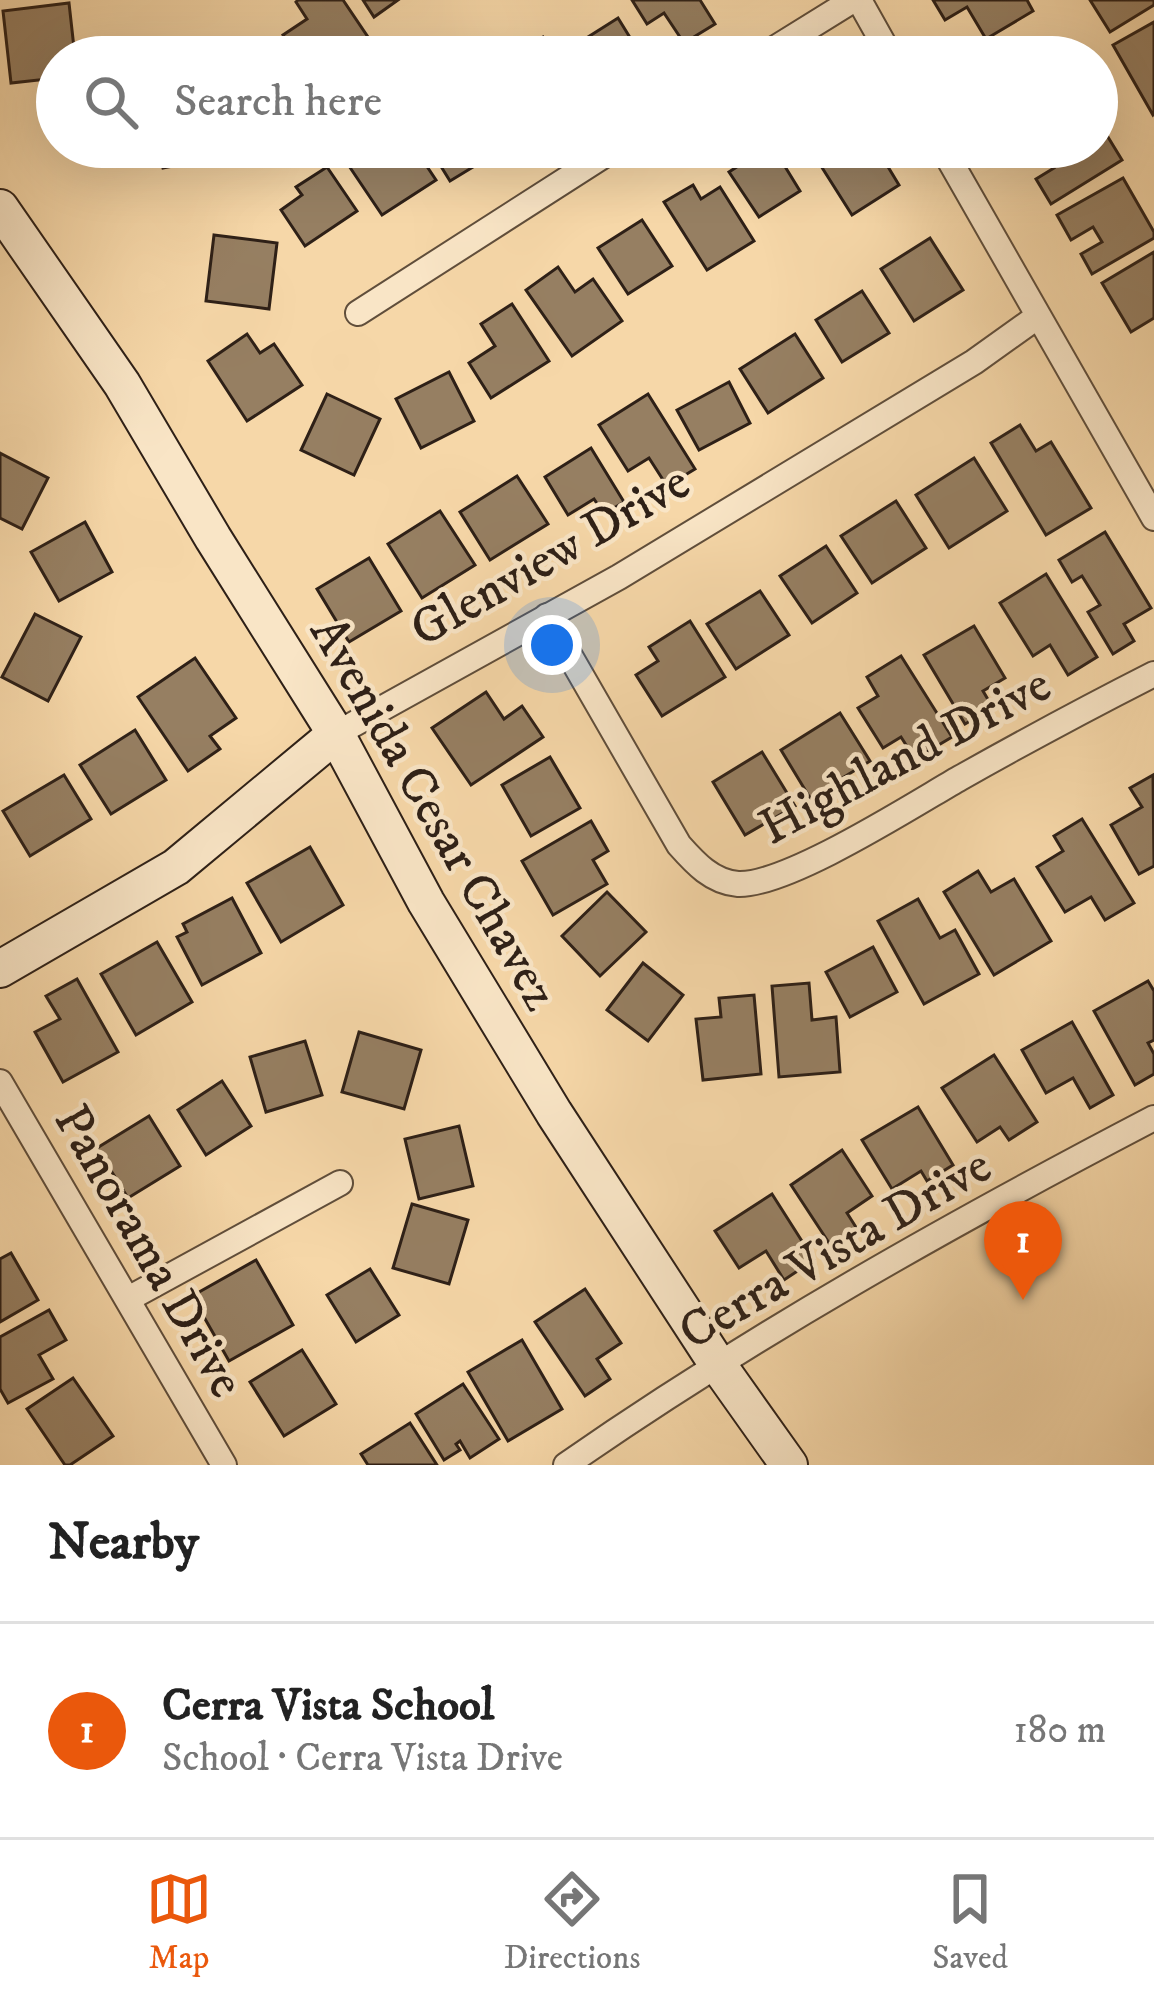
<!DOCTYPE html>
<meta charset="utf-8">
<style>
:root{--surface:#fff;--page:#f2f2f2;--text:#222;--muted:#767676;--line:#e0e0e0;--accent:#ea580c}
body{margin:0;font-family:"IM FELL DW Pica",serif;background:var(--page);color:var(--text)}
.you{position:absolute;left:552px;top:645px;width:42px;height:42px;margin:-30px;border:9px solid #fff;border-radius:50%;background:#1a73e8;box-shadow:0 0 0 18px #1a73e833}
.badge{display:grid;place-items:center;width:78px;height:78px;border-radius:50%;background:var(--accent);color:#fff;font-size:39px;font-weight:700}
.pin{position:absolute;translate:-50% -99px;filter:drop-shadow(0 3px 6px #0008)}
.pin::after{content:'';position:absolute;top:63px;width:42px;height:36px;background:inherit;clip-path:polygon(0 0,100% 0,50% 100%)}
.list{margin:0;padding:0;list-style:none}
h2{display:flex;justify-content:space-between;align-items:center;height:156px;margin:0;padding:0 48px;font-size:51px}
h2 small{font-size:39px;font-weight:400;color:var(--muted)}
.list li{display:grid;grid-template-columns:78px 1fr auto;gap:36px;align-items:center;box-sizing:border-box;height:216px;padding:0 48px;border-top:3px solid var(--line)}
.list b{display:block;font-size:45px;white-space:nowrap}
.list p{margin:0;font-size:39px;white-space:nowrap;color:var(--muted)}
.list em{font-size:39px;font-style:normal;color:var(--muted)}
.icon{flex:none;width:66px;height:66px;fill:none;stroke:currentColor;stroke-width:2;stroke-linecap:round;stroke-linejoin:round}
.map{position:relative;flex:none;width:1154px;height:1465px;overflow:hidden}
.search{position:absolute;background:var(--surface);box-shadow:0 12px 48px #0002;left:36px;right:36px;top:36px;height:132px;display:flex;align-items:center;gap:30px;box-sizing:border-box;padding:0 42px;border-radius:66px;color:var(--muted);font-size:45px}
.sheet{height:372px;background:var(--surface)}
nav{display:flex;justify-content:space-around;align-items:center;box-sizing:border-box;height:168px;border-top:3px solid var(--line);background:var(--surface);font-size:33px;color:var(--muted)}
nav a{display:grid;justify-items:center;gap:6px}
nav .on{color:var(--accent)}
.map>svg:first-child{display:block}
.building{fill:#967f62;stroke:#2e2017;stroke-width:3}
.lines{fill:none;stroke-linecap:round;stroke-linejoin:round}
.street-casing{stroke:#604e3b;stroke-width:28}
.secondary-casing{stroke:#2e2017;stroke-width:40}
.street{stroke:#f9e5c6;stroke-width:24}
.secondary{stroke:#f9e5c6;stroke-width:36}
.labels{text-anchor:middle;stroke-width:9;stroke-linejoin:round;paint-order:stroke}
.street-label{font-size:51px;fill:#2e2017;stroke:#f9e5c6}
</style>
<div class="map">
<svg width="1154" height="1465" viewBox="0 0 1154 1465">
<rect width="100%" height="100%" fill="#f6d7a8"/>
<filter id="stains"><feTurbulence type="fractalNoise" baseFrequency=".00167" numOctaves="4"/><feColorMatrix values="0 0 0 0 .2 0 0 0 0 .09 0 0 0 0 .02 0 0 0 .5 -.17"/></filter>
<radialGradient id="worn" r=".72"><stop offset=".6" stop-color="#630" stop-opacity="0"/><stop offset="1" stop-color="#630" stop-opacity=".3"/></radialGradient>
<g class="building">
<polygon points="298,0 343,0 376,49 365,57 297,57 283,35 307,19 296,2"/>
<polygon points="363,0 398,0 374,17"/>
<polygon points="632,0 700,0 715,24 684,43 664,13 647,24"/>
<polygon points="933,0 1027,0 1033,11 986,39 967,7 945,20"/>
<polygon points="1090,0 1154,0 1154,5 1110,32"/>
<polygon points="69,3 75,57 57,57 57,78 11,83 3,11"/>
<polygon points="618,18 642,57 586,57 577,44"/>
<polygon points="1154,22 1154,114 1153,115 1113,45"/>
<polygon points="543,37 556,57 511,57"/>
<polygon points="1047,40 1057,57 1018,57"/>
<polygon points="1097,119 1122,160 1051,204 1036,179 1054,168 1042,147 1097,147"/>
<polygon points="158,147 226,147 228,155 163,168"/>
<polygon points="378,147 414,147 436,180 382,215 349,166"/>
<polygon points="429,147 506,147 450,181"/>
<polygon points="768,147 773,147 800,191 759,217 729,172"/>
<polygon points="809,147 876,147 899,185 852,215"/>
<polygon points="327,167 357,211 305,246 281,210 302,195 296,187"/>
<polygon points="1123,178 1154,232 1154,238 1092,274 1081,254 1102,242 1093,227 1071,240 1057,215"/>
<polygon points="693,185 701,199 720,187 754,241 707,270 664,202"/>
<polygon points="642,220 672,266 628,294 598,248"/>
<polygon points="214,235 277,243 269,309 206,301"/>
<polygon points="930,238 963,290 914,321 881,269"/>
<polygon points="1154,252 1154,318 1131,332 1102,283"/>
<polygon points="558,267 575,292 593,279 622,321 572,356 526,290"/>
<polygon points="862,291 889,333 842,362 816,320"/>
<polygon points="512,304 549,361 491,398 469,363 495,346 481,324"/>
<polygon points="247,334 260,353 274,344 302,385 247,421 208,361"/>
<polygon points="795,334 823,378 768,413 740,369"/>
<polygon points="449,372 474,421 421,448 396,399"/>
<polygon points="729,382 750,423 699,450 677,410"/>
<polygon points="327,394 380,419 354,475 301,450"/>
<polygon points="648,394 695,469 667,486 649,458 628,471 599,425"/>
<polygon points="1020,425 1036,451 1051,442 1091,508 1046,535 991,443"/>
<polygon points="591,448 624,502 604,514 594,499 568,515 545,477"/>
<polygon points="0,453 48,478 22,529 0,518"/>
<polygon points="974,458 1007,511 949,548 916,495"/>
<polygon points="517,476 548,524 490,560 460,512"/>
<polygon points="896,501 926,548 872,583 841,536"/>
<polygon points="440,511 475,565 422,598 388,544"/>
<polygon points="85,522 112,572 59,601 31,552"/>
<polygon points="1105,532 1151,608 1124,624 1134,641 1113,654 1088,612 1100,605 1082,576 1072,582 1059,560"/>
<polygon points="826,546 857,593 812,623 780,576"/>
<polygon points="369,558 401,611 349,642 317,589"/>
<polygon points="1046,574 1097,657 1068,675 1050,645 1033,656 1000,603"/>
<polygon points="760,591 789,635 736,669 707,624"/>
<polygon points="35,614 81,637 48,701 2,677"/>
<polygon points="690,621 725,677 662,716 636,675 658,661 649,647"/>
<polygon points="974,626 1005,678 983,691 993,708 965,724 924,655"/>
<polygon points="901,656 952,737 915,759 901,737 883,748 858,708 878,696 867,677"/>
<polygon points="195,658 236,718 210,736 220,749 188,771 138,697"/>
<polygon points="486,692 504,719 522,706 543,737 471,785 432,728"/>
<polygon points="840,713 870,761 810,798 781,750"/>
<polygon points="135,730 166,780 111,814 80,765"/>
<polygon points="762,752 795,806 745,835 713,782"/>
<polygon points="550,757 580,808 531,836 502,785"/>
<polygon points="64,775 91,819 30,856 3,811"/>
<polygon points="1153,775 1154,866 1139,874 1111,825 1142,807 1130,788"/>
<polygon points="1082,819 1134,903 1105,920 1091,897 1065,912 1037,867 1063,851 1054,836"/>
<polygon points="591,821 608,851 593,860 607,884 553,915 522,861"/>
<polygon points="310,847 343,905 281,942 247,883"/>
<polygon points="978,871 991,892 1014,879 1051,941 994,975 944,892"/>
<polygon points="607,892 646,932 600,976 562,936"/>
<polygon points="232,898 261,953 202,985 177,937 187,932 183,924"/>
<polygon points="918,899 940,938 955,930 979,974 924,1004 878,921"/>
<polygon points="157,942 192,1002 136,1035 101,974"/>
<polygon points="873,947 897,992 850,1017 826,972"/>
<polygon points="643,963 683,995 648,1041 607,1010"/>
<polygon points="77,979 118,1052 63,1082 35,1032 60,1019 46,996"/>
<polygon points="1148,981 1154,991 1154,1040 1148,1043 1154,1054 1154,1074 1135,1085 1094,1011"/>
<polygon points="809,983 812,1020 836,1017 840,1072 779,1077 772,986"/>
<polygon points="754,995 761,1074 703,1080 696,1019 721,1017 719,998"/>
<polygon points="1072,1022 1113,1095 1090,1108 1073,1078 1046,1093 1022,1050"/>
<polygon points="359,1032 421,1050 404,1109 342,1092"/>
<polygon points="305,1041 322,1095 266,1112 250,1057"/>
<polygon points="994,1055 1037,1122 1009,1140 1000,1127 977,1142 942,1088"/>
<polygon points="222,1081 251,1126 206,1155 178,1110"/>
<polygon points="918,1107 953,1165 927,1181 921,1171 892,1189 862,1140"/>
<polygon points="149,1116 180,1166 128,1198 97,1148"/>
<polygon points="459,1126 473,1186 419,1199 405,1139"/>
<polygon points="842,1150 872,1196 847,1213 859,1232 833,1249 791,1185"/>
<polygon points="772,1194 814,1260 784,1280 766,1251 739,1268 715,1231"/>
<polygon points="412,1204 468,1220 449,1284 393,1268"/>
<polygon points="11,1253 38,1300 0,1322 0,1259"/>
<polygon points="256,1260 293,1325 229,1361 192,1296"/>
<polygon points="370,1269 399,1315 356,1342 327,1295"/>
<polygon points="585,1289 621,1343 597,1359 610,1379 585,1396 535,1322"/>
<polygon points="49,1310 66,1340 39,1355 53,1379 8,1403 0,1389 0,1337"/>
<polygon points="522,1340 562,1409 508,1441 468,1372"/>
<polygon points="302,1350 336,1404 284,1436 250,1382"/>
<polygon points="73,1378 113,1436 70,1465 65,1465 27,1409"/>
<polygon points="463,1384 499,1439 470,1458 460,1441 456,1444 460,1450 444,1460 416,1414"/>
<polygon points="410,1423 437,1465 368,1465 361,1454"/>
</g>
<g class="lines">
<g class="street-casing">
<g id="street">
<polyline points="859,0 891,57"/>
<polyline points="761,57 853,0"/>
<polyline points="942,147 1154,518"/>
<polyline points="358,313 617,147"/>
<path d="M547 616 679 845C695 863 712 882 738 884 787 886 913 805 960 778 1024 742 1089 707 1154 674"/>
<polyline points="336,734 619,577 974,362 1037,317"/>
<polyline points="0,1082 224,1465"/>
<polyline points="128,1299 340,1183"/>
<path d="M566 1465C753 1335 953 1223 1154 1118"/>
</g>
</g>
<g class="secondary-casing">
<g id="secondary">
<polyline points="0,208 122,384 213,538 336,734 426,902 554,1113 718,1365 789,1465"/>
<polyline points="0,969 176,867 336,734"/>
</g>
</g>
<use href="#street" class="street"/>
<use href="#secondary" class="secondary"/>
</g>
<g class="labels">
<g class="street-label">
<text transform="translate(549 554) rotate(-30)" y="18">Glenview Drive</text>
<text transform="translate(904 754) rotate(-28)" y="18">Highland Drive</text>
<text transform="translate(436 812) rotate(60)" y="18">Avenida Cesar Chavez</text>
<text transform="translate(834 1247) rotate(-30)" y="18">Cerra Vista Drive</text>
<text transform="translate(151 1250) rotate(60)" y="18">Panorama Drive</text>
</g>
</g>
<rect width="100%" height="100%" filter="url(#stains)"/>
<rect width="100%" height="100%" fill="url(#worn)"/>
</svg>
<div class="you"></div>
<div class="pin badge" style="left:1023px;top:1300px">1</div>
<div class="search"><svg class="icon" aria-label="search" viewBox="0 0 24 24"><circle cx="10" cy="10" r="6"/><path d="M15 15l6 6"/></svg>Search here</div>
</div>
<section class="sheet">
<h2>Nearby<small></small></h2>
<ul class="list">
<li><span class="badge">1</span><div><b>Cerra Vista School</b><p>School · Cerra Vista Drive</p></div><em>180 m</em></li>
</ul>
</section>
<nav>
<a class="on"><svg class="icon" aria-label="map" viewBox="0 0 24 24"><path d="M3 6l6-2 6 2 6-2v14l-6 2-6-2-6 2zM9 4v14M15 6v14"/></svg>Map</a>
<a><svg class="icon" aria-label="directions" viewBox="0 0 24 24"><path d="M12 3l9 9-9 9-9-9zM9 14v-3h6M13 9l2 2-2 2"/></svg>Directions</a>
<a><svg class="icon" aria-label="saved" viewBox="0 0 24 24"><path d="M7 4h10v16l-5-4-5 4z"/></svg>Saved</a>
</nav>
